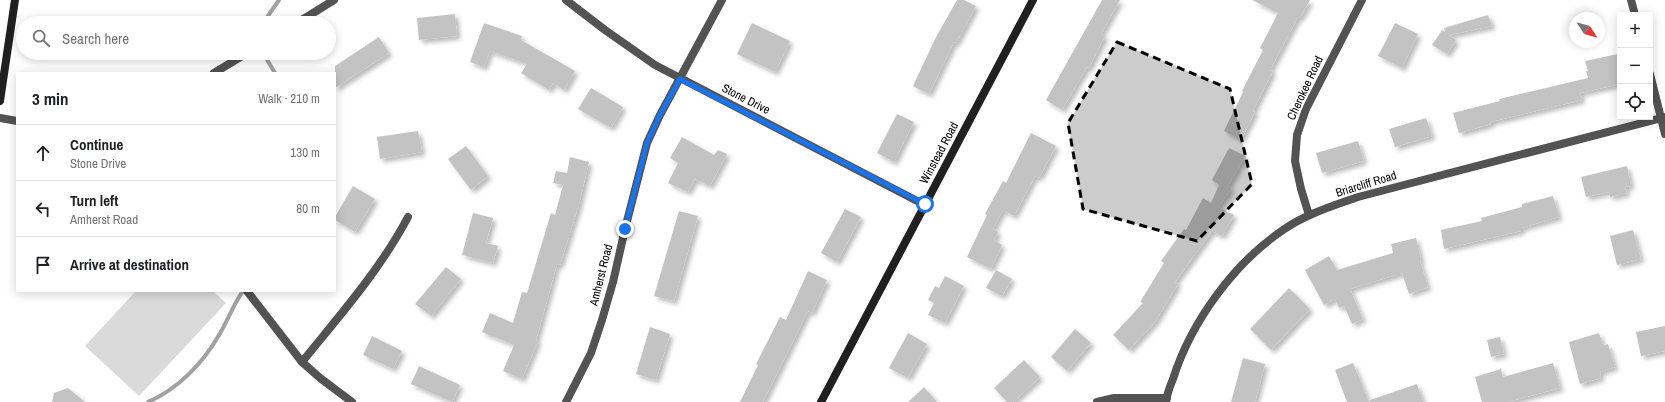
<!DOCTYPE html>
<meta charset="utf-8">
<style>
:root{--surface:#fff;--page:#f6f6f6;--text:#202124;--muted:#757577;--line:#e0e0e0}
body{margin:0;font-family:"Archivo Narrow",sans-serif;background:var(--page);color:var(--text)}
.controls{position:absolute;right:12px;top:12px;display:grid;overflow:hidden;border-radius:0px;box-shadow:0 2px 10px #0003}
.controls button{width:36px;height:36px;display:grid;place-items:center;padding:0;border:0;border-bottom:1px solid var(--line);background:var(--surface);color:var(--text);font:20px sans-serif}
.compass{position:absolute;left:1569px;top:12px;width:36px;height:36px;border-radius:50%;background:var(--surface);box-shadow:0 2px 10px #0003;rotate:126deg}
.stop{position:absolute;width:12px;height:12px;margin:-9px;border:3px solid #1a73e8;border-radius:50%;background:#fff}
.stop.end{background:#1a73e8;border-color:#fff;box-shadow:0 1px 4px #0008}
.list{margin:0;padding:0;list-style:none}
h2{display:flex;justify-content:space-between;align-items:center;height:52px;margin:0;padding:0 16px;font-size:17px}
h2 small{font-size:13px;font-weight:400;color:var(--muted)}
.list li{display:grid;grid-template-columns:26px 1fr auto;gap:12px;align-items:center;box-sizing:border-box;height:56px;padding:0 16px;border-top:1px solid var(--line)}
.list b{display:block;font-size:15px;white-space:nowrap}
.list p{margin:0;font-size:13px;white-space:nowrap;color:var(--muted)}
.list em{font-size:13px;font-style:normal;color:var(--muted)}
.icon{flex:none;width:22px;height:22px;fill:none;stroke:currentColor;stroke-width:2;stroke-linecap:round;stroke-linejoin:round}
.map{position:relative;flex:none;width:1665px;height:402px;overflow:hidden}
.search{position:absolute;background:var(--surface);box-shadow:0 2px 10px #0003;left:16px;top:16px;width:320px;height:44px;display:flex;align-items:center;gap:10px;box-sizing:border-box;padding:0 14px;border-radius:22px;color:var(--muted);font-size:15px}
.panel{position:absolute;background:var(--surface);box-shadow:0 2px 10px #0003;left:16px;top:72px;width:320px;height:220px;border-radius:0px}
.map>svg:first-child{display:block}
.green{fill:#dadada}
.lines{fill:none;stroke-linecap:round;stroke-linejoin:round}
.stream{stroke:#a1a1a1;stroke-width:4}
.building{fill:#c3c3c3;filter:url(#shadow)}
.street{stroke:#535353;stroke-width:8}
.secondary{stroke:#202020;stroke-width:8}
.route{stroke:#1a73e8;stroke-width:5}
.marked{fill:#000;fill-opacity:0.2;stroke:#000;stroke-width:3;stroke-dasharray:8 5;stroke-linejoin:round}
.labels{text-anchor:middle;stroke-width:3.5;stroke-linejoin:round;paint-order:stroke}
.street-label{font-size:12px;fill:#000;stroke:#fff}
</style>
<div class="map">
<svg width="1665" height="402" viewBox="0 0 1665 402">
<defs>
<filter id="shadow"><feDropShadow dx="3.5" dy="3.5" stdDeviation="2" flood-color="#0004"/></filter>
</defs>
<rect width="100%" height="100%" fill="#fff"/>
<polygon class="green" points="136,291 213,291 226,303 139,396 85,346"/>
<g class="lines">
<g class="stream">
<polyline points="263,23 279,0"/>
<polyline points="263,53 275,73"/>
<path d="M148 402C178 389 203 363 219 335 228 320 233 305 243 291"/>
</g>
</g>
<g class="building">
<polygon points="957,0 964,0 976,6 956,43 954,42 929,94 913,86 935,39"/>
<polygon points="1102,0 1120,0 1101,34 1105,36 1089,68 1087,67 1062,110 1046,100"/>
<polygon points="1252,0 1310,0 1300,18 1298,17 1270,70 1273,71 1253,111 1255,112 1241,140 1224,131 1243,92 1242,91 1263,50 1260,48 1278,13"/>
<polygon points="455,14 457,36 419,40 417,18"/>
<polygon points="1488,15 1492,26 1449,35 1456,40 1447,54 1432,45 1442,30 1445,32 1444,28"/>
<polygon points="484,23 522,36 521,40 575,71 564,90 553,83 549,90 521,73 527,64 490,51 484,67 470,62"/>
<polygon points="752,23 790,41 775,72 737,54"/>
<polygon points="1395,23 1418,34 1402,68 1378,56"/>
<polygon points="379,37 389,53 335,88 335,66"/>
<polygon points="1618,54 1620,63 1620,84 1580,93 1582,100 1490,122 1491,124 1459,133 1453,113 1500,101 1499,99 1588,78 1586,71 1588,71 1585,61"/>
<polygon points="591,88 623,107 611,128 578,109"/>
<polygon points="897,114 914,122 894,162 877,153"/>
<polygon points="1426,118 1432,136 1395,147 1389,129"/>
<polygon points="418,131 422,152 380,159 377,137"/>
<polygon points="1031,133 1056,146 1039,178 1035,176 1014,216 1003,210 993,229 998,232 994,240 1002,245 991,269 967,257 987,215 985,214 1003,181 1006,183"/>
<polygon points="682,137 714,155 718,150 727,154 710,186 695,179 688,192 668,183 678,163 670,158"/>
<polygon points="1358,141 1364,161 1322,173 1316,153"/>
<polygon points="466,146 488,176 471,190 448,159"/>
<polygon points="1229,148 1245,156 1228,186 1232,188 1218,207 1234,215 1222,236 1212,231 1175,282 1178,284 1155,322 1129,350 1113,335 1143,303 1140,302 1164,263 1161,261 1184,229 1186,230 1203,198 1211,203 1219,185 1212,180"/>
<polygon points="570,157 589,162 579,204 560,265 557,264 536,340 538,341 522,379 503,371 514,345 482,332 490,313 513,323 522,292 527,293 551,213 555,215 563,185 553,183 556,171 567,173"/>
<polygon points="1627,166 1631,186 1625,187 1627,193 1610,197 1609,192 1586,197 1581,177"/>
<polygon points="353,186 375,199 355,232 335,220 335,217"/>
<polygon points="1553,196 1559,217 1521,228 1521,231 1444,249 1441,230 1482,221 1481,218 1522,207 1522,204"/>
<polygon points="845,209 861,217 837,262 821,253"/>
<polygon points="679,211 698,216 674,301 654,296"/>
<polygon points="473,213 493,218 486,243 498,246 493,263 462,255"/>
<polygon points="1633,230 1641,259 1617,265 1610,236"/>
<polygon points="1416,238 1421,260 1420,261 1428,287 1409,294 1402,273 1350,289 1363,319 1352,324 1344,306 1339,308 1335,299 1324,305 1305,270 1329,256 1337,270 1393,253 1391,244"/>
<polygon points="446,267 461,279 431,316 415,304"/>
<polygon points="996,270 1012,279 1002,296 986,288"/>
<polygon points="808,271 827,280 812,313 808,311 763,402 740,402 758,365 756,364 780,317 786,320"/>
<polygon points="945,276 964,286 945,323 928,315 934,303 928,300 935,286 939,288"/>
<polygon points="1289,288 1310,309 1271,350 1250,329"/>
<polygon points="1665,326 1665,351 1641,356 1636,332"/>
<polygon points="650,327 670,334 656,380 636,374"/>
<polygon points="1075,329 1091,343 1067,371 1051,357"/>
<polygon points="908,333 927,344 908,378 889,368"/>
<polygon points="1599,333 1603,346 1608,344 1615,367 1600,372 1601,378 1580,384 1569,342"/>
<polygon points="372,336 402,351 393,369 363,355"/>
<polygon points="1500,337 1504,354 1491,357 1487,340"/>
<polygon points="1243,358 1265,364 1255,402 1231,402"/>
<polygon points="1024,360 1040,377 1013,402 1007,402 994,388"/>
<polygon points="1353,363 1369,402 1347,402 1335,370"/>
<polygon points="1553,363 1560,388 1507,402 1482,402 1475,377 1501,369 1503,377"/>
<polygon points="419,366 460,385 452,402 411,384"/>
<polygon points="1417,384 1423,402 1370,402 1370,400"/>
<polygon points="924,387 937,402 908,402 919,392"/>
<polygon points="68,388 85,402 52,402 54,393"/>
</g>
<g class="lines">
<g class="street">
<polyline points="566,0 605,30 655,65 925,205"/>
<polyline points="1631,0 1635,15"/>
<polyline points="297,23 334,0"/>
<polyline points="214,73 247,53"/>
<polyline points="1650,74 1665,134"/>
<polyline points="0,118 17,121"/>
<polyline points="1309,215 1301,189 1295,161 1297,135 1306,109 1362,0"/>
<polyline points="247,291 302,362 320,378 352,402"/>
<path d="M302 362C340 315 380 270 408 217"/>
<polyline points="566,402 591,353 602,320 613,282 625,229 647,143 660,115 722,0"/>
<polyline points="1097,402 1114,398 1167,398"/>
<path d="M1166 402C1167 394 1170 386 1173 379 1191 322 1234 263 1283 230 1306 214 1333 206 1358 197L1665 117"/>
</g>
<g class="secondary">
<polyline points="0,101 15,0"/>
<polyline points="821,402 1033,0"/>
</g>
</g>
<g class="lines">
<polyline class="route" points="625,229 647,143 660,115 680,79 925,204"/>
</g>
<path class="marked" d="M1117 42 1230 89 1252 184 1197 241 1083 209 1068 123Z"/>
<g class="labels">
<g class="street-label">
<text transform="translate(1305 88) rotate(-65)" y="4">Cherokee Road</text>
<text transform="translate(746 99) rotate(27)" y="4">Stone Drive</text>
<text transform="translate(939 153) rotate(-62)" y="4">Winstead Road</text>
<text transform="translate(1366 184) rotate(-17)" y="4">Briarcliff Road</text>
<text transform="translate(601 275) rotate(-76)" y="4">Amherst Road</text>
</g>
</g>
</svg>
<div class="controls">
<button>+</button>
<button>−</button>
<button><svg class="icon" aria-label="locate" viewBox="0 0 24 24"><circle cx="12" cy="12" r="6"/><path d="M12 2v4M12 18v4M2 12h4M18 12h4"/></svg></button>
</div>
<svg class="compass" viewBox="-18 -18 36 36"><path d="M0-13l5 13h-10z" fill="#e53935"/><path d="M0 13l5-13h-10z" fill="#757577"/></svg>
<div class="stop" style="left:925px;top:204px"></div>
<div class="stop end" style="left:625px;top:229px"></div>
<div class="search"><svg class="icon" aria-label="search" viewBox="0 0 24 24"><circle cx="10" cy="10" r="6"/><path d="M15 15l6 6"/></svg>Search here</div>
<section class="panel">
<h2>3 min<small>Walk · 210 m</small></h2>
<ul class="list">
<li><svg class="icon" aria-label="ahead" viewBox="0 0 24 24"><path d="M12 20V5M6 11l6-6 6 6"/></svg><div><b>Continue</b><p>Stone Drive</p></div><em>130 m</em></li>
<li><svg class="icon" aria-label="left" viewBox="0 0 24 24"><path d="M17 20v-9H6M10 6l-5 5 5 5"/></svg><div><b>Turn left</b><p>Amherst Road</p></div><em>80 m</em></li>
<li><svg class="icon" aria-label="arrive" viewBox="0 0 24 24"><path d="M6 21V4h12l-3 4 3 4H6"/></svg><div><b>Arrive at destination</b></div></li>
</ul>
</section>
</div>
